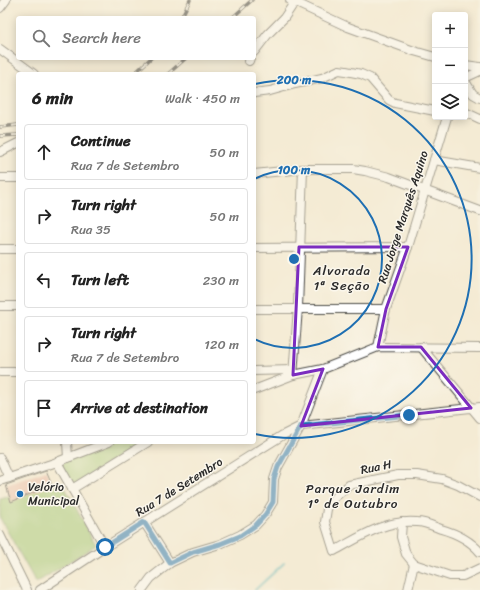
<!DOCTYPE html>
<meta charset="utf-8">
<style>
:root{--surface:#fff;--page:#f2f2f2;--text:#222;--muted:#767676;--line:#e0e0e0}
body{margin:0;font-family:Sriracha,sans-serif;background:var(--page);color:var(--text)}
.controls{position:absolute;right:12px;top:12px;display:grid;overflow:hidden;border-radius:4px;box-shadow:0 2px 10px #0003}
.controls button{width:36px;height:36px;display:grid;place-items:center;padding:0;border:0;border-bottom:1px solid var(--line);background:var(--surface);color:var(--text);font:20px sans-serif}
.stop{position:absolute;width:12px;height:12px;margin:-9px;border:3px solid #1f6fb2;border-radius:50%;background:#fff}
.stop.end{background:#1f6fb2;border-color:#fff;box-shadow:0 1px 4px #0008}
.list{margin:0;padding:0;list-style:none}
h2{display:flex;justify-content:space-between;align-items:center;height:52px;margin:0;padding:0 16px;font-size:17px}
h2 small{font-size:13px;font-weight:400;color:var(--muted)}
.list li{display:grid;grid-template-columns:26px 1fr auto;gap:12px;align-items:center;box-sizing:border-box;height:56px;margin:0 8px 8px;padding:0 8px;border:1px solid var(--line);border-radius:4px}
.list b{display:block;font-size:15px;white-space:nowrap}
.list p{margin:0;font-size:13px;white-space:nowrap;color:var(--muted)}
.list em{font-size:13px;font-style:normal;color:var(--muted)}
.icon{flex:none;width:22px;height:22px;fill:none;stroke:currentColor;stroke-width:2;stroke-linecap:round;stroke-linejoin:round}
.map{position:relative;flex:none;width:480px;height:590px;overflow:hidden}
.search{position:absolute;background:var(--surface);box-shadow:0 2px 10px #0003;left:16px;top:16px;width:240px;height:44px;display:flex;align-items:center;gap:10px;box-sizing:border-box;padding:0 14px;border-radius:4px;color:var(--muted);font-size:15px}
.panel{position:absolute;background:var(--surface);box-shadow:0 2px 10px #0003;left:16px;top:72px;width:240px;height:372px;border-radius:4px}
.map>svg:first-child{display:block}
.green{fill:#9fc773;stroke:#65794f}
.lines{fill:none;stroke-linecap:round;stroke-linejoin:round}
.stream{stroke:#3fafb8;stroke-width:2}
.building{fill:#eab3a0}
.minor-casing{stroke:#494844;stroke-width:10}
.minor{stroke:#fff;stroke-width:8}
.rail-casing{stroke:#2b2b2b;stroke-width:3.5}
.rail{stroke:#fbf7ec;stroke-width:2;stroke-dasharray:6;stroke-linecap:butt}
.route{stroke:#1f6fb2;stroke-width:5}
.marked{fill:none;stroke:#7b2cbf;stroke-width:3;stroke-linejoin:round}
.ring{fill:none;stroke:#1f6fb2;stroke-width:2}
.poi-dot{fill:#1f6fb2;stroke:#fbf7ec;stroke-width:1.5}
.labels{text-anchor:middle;stroke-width:3;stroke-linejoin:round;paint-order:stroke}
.street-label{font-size:12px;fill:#2b2b2b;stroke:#fbf7ec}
.poi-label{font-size:12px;fill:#2b2b2b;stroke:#fbf7ec;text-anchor:start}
.neighbourhood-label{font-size:13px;letter-spacing:1px;fill:#2b2b2b;stroke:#fbf7ec}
.centre{fill:#1f6fb2;stroke:#fbf7ec;stroke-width:2}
.ring-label{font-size:12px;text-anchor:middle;font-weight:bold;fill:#1f6fb2;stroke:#fbf7ec;stroke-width:3;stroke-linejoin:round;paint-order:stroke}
</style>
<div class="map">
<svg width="480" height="590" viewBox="0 0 480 590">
<rect width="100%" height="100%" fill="#fbf7ec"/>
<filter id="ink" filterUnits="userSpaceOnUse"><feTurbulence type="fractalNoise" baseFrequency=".025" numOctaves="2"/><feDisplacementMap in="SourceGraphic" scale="8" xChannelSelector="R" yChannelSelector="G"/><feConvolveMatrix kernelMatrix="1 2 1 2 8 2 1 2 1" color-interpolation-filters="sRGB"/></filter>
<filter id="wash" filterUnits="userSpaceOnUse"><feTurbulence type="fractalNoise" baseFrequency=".012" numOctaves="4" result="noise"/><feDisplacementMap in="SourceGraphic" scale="16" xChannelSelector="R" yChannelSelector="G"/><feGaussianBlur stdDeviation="0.9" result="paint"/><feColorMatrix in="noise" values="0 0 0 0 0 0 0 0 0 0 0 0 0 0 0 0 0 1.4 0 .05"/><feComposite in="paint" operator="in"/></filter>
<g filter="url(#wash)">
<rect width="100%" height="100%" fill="#f4ebd4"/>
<g class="green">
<polygon points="115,442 141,442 73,486 60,463"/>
<polygon points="62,482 96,545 36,583 0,518 0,499"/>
</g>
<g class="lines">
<polyline class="stream" points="255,590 284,563"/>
</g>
<g id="blocks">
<polygon class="building" points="46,471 52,485 11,502 6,485"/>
</g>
</g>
<g filter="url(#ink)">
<use href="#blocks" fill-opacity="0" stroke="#494844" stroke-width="1"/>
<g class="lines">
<g class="minor-casing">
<g id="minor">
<polyline points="290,0 348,27 414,51 435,57"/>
<polyline points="0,8 6,0"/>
<polyline points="0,49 34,74"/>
<polyline points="254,52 268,34 284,18 294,3"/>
<polyline points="249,61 250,58"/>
<polyline points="465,65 480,67"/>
<polyline points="465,78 480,71"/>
<polyline points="465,81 473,94 480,98"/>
<polyline points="254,93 270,91 295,84 322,78 339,70 346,71 361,74 370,78 389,100 395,103 435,111"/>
<polyline points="465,112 480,119"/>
<polyline points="0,152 18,143"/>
<polyline points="434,160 480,168"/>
<polyline points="254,174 303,169 353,169 365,171 389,177 480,211"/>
<polyline points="0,178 18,178"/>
<polyline points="254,248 408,247"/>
<polyline points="0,249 18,249"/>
<polyline points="0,306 18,306"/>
<polyline points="254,309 386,309"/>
<polyline points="378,347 386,309 408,247 447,117"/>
<polyline points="421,347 480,418"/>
<polyline points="254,371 292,370"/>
<polyline points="0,372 18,372"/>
<polyline points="293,375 298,308 303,169"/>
<polyline points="254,390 293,375 323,369 378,347 480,348"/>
<polyline points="67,442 68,458"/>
<polyline points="0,458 9,478"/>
<polyline points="57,462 105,547"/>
<polyline points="0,481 57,462 109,442"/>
<polyline points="72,489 148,442"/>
<path d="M480 497 458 485 442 479 417 475H398L349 485 333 499 327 509 325 522 334 551C360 537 386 519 417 522 425 522 433 526 441 529 455 533 470 540 480 552"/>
<polyline points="144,522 170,563"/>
<polyline points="402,522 401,537 406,554 414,564 450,576 463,576 480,568"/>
<polyline points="0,535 27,590"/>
<polyline points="40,590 105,547 283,435 301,426 480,407"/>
<polyline points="142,590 151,578 170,563 193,552 220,544 240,535 256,525 265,515 273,502 274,479 278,467 301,426 323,369"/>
<polyline points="408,590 414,564"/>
</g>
</g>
<use href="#minor" class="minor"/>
<g class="rail-casing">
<g id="rail">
<polyline points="181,18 190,0"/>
<polyline points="232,18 252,0"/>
<polyline points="134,74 151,58"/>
<polyline points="168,74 186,58"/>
<polyline points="0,127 18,125"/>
<polyline points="0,136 18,135"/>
</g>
</g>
<use href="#rail" class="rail"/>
</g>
</g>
<g class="lines" filter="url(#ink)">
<polyline class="route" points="105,547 144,522 170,563 193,552 220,544 240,536 256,525 265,515 273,502 274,479 278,467 301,426 409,415"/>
</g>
<path d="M0 0H480V590H0ZM299 247H408L386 309 378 347H421L471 408 301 426 323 369 293 375Z" fill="#f4ebd4" fill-opacity=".55" fill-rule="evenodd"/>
<path class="marked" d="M299 247H408L386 309 378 347H421L471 408 301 426 323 369 293 375Z"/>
<g class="ring">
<path d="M254 179A89 89 0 1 1 254 339"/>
<path d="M255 84A179 179 0 1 1 255 434"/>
</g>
<circle class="poi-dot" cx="20" cy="494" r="4"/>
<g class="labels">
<g class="street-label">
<text transform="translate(403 217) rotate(-72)" y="4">Rua Jorge Marquês Aquino</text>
<text transform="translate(376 467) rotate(-11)" y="4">Rua H</text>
<text transform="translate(179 487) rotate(-32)" y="4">Rua 7 de Setembro</text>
</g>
<g class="poi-label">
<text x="28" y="491">Velório<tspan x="28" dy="14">Municipal</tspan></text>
</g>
<g class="neighbourhood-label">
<text x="342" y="275">Alvorada<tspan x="342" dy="15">1ª Seção</tspan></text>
<text x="353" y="493">Parque Jardim<tspan x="353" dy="15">1º de Outubro</tspan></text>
</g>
</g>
<circle cx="294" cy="259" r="6" class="centre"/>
<g class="ring-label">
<text x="294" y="84">200 m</text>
<text x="294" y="174">100 m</text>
</g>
</svg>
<div class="controls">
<button>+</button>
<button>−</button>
<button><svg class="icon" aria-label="layers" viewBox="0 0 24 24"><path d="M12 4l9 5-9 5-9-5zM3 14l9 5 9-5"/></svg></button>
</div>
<div class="stop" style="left:105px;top:547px"></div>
<div class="stop end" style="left:409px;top:415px"></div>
<div class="search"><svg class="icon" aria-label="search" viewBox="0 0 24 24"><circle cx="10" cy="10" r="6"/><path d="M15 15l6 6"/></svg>Search here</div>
<section class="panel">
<h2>6 min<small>Walk · 450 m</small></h2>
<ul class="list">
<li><svg class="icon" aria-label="ahead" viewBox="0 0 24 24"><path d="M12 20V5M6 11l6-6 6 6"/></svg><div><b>Continue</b><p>Rua 7 de Setembro</p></div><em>50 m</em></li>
<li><svg class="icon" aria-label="right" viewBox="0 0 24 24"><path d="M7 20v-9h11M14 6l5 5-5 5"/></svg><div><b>Turn right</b><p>Rua 35</p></div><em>50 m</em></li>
<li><svg class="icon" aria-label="left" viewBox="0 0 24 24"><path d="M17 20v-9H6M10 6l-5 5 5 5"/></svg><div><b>Turn left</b></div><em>230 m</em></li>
<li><svg class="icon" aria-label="right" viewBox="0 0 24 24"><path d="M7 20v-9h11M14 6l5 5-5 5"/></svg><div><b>Turn right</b><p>Rua 7 de Setembro</p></div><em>120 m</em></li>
<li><svg class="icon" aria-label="arrive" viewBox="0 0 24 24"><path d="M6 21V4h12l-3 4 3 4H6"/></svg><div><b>Arrive at destination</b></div></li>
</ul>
</section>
</div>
